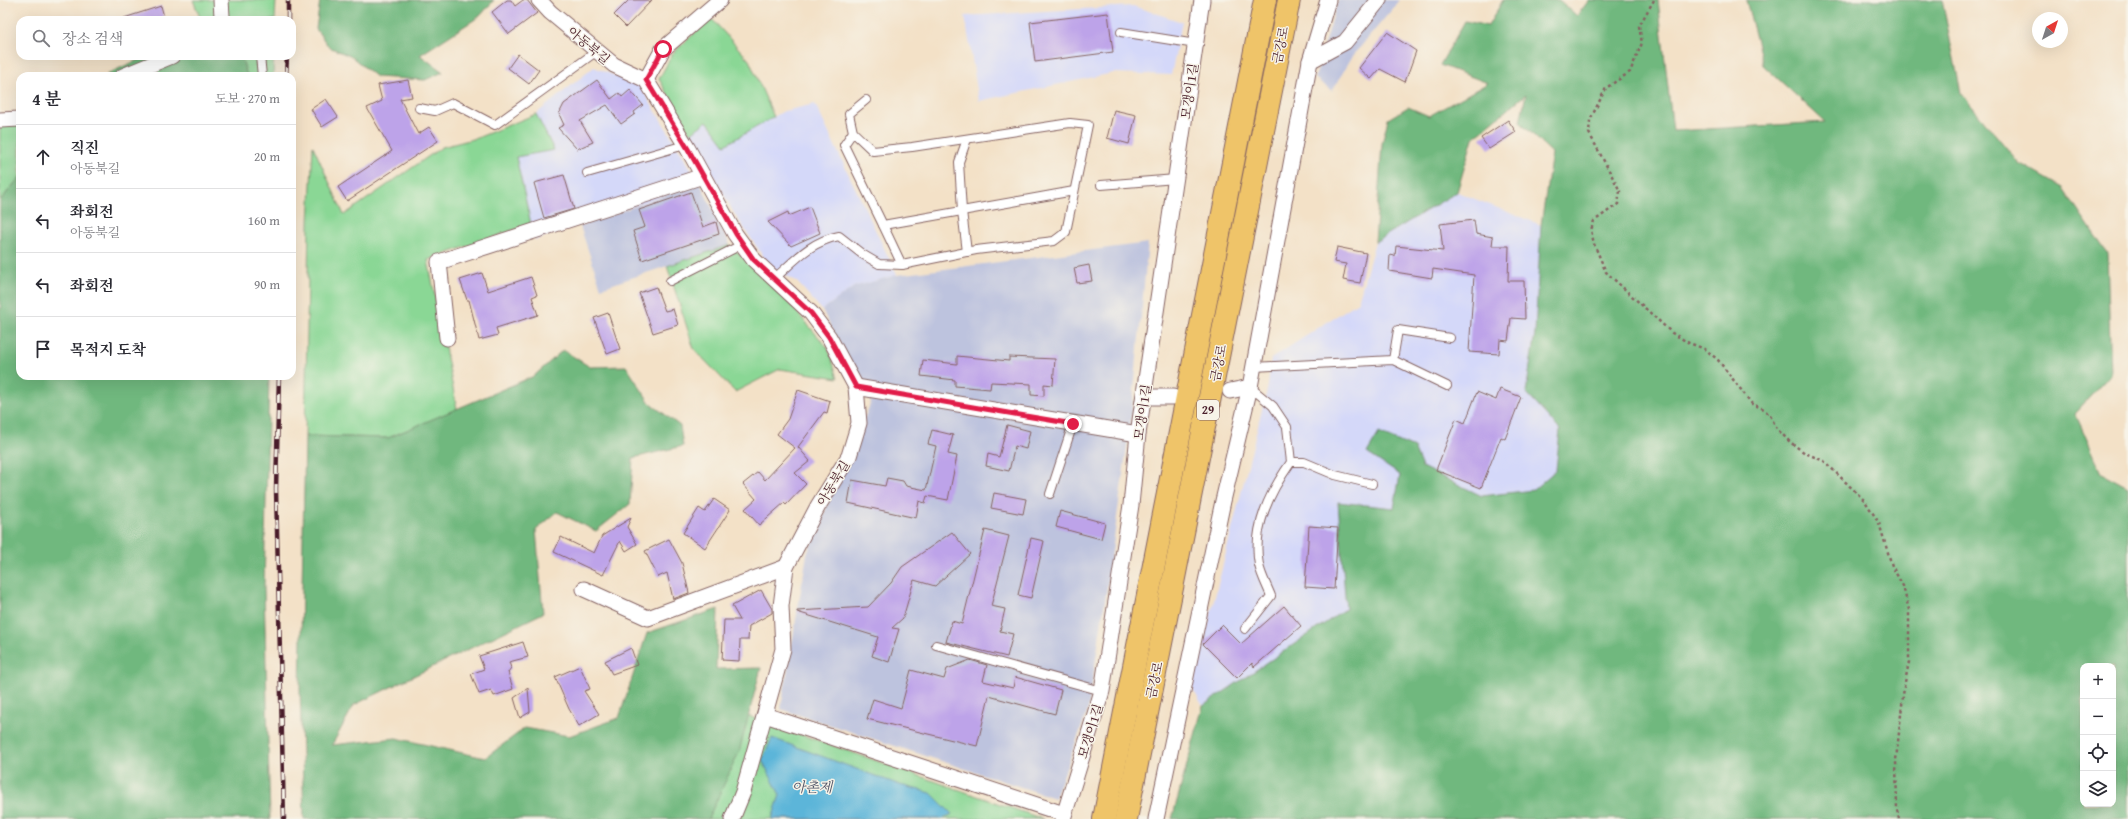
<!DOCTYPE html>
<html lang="ko">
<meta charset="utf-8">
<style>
:root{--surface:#fff;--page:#f7f7f7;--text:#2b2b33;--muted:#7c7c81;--line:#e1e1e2}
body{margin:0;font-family:"Gentium Book Plus","Noto Serif KR",serif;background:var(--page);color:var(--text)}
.controls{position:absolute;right:12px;bottom:12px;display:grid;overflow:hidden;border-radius:8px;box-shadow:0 4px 16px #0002}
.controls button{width:36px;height:36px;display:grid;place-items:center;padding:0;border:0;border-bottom:1px solid var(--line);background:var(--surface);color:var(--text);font:20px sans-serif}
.compass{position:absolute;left:2032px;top:12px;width:36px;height:36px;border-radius:50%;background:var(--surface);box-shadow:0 4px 16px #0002;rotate:39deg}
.stop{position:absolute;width:12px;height:12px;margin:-9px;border:3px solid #e11d48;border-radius:50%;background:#fff}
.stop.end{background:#e11d48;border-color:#fff;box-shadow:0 1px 4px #0008}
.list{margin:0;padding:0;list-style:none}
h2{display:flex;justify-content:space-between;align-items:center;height:52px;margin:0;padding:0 16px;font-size:17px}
h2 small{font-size:13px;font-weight:400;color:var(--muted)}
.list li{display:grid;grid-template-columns:26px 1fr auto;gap:12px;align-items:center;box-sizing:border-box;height:64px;padding:0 16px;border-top:1px solid var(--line)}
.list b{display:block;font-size:15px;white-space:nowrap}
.list p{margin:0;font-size:13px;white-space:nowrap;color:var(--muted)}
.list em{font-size:13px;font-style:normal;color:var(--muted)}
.icon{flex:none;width:22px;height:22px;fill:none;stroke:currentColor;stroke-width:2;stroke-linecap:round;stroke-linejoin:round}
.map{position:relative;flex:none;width:2128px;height:819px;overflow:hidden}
.search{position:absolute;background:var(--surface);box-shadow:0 4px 16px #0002;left:16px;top:16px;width:280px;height:44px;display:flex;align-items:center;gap:10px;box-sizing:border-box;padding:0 14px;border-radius:12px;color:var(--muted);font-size:15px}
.panel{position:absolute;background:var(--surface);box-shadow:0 4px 16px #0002;left:16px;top:72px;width:280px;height:308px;border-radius:12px}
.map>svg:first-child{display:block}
.built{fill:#d4d8f9}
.industrial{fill:#bdc3de}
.green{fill:#8ad795;stroke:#6a7b60}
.forest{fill:#6fb87e;stroke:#5c6c54;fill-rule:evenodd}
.water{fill:#5cb5d9;stroke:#536a82}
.building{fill:#bda3e9}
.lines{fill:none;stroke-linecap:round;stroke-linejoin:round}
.service-casing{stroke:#856362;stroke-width:10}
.minor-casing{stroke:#856362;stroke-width:17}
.trunk-casing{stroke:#856362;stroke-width:24}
.path{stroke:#856362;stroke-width:2.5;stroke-dasharray:3 3;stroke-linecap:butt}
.service{stroke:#fff;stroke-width:8}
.minor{stroke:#fff;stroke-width:15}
.trunk{stroke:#efc469;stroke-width:22}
.rail-casing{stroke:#4a1f2b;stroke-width:4.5}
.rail{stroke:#f7f3e8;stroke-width:3;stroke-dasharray:9;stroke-linecap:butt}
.route{stroke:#e11d48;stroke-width:5}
.labels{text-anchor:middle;stroke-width:3;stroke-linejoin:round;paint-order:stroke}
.shield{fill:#f7f3e8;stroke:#7e5f64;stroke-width:1}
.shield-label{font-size:12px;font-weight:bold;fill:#4a1f2b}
.street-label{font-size:13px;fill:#4a1f2b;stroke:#f7f3e8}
.water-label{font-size:14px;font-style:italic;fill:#505468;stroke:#f7f3e8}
</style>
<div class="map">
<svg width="2128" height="819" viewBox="0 0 2128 819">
<rect width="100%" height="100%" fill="#f7f3e8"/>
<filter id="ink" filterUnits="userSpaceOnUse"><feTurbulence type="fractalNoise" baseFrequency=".025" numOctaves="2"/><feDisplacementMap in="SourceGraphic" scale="8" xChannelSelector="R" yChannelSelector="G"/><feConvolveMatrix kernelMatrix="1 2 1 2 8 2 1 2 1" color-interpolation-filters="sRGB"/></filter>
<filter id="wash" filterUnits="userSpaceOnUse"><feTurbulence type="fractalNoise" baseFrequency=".012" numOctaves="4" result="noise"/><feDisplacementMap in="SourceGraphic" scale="16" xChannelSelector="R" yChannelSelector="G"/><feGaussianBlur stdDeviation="0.9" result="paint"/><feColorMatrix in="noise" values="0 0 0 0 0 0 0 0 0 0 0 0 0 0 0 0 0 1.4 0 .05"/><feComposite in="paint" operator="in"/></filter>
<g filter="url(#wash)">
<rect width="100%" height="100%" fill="#f3e1c7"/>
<g class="built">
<polygon points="1133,6 1182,22 1171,75 1113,73 979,101 965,16"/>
<polygon points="594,67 640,86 700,183 535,240 516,157 554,150 536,114"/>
<polygon points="815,104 897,275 854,287 822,310 797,282 769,265 735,215 690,134 707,121 725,145 784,111"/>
<polygon points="1457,192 1541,225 1535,333 1526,393 1560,430 1556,470 1533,490 1482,496 1422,467 1414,448 1400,475 1394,508 1338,502 1346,609 1203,706 1192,688 1268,386 1271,359 1358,302 1375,242"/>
</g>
<g class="industrial">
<polygon points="1338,0 1400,0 1352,57 1332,91 1315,78"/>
<polygon points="700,183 730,245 601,288 580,226"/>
<polygon points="1148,243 1132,410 1108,581 1088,710 1055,798 781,709 807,554 871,402 822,310 854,287 897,275"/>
</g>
<g class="green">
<polygon points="193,0 276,0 275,20 201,20"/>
<polygon points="711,18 749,60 774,117 725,145 707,121 690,134 659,79 673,53"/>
<polygon points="241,56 274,56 273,76 247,76"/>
<polygon points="536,114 554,150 516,157 531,224 428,260 457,409 388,438 305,436 309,222 313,146 344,215 442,147 477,138"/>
<polygon points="20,116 20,177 0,201 0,118"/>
<polygon points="730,245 782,295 828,348 838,378 780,369 735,392 694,349 667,266"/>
<polygon points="748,716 1043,819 708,819"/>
</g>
<g class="forest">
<polygon points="320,0 494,0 480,16 420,55 443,72 425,80 376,77 352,57 329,47 316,29"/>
<path d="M1503 0H1559L1577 16 1589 0H1658L1673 131 1825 122 1763 65 1746 0H1942L1961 93 2019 163 2063 188 2107 253 2111 374 2075 413 2102 473 2128 487V819H1172L1203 706 1346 609 1338 502 1394 508 1400 475 1367 453 1379 433 1414 448 1422 467 1482 496 1533 490 1556 470 1560 430 1526 393 1535 333 1541 225 1552 153 1520 122 1526 94 1473 138 1457 192 1375 242 1382 144 1388 119 1408 107 1429 116 1488 83 1440 65 1465 21 1488 26ZM2083 666H2113V804H2083Z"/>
<polygon points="147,56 241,56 247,76 107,76 109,73"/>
<polygon points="20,177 20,376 269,376 264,587 270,819 0,819 0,308 2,308 0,305 0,201"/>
<polygon points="563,350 590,367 626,366 650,403 680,426 683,446 633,458 630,504 596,531 557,512 536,530 543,613 354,705 332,745 396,738 485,758 525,728 569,736 619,718 647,633 718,609 716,669 761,668 739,752 708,819 304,819 300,690 305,436 388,438 534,376"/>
</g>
<polygon class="water" points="772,738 900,785 931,793 952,814 942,819 772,819 780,795 762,760"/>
<g id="blocks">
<g class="building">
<polygon points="507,0 511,0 515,6 523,0 527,0 537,13 509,34 492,12"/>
<polygon points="629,0 652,0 626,27 614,15"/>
<polygon points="161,6 165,20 125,20 124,18"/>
<polygon points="1108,13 1113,52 1035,62 1030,22"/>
<polygon points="1387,32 1416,51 1405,82 1380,69 1371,79 1359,68"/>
<polygon points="518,54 539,70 529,84 508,68"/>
<polygon points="408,80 412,97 400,99 418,134 429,127 438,141 347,201 338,187 392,151 367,108 382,101 378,85"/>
<polygon points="597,80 611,99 619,93 622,97 630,90 643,105 634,112 635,114 621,124 607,105 580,121 593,142 577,149 558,128 564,125 559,114 564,104"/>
<polygon points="326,99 338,117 322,127 311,109"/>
<polygon points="1114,110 1136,115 1129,144 1107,138"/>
<polygon points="1508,120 1516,132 1489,149 1481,138"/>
<polygon points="564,175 574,209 544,218 534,183"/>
<polygon points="691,192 703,227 716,222 719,234 642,260 633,231 645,227 639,210"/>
<polygon points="810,207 820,233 791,246 768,222 788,212 789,216"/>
<polygon points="1474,220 1476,234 1493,237 1492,246 1509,246 1508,281 1524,281 1525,319 1511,318 1508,341 1500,340 1499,354 1469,352 1474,275 1433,269 1432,278 1389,271 1390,255 1395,256 1396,246 1443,251 1440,224"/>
<polygon points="1337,247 1366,253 1360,283 1343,280 1346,264 1334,262"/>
<polygon points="1089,265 1092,281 1077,283 1074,268"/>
<polygon points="482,273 488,291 531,277 537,295 532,297 538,315 496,328 498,335 479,340 469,300 467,300 460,280"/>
<polygon points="656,287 665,311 673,309 678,325 653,333 639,293"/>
<polygon points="608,313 620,349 607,354 594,318"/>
<polygon points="957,356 1009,361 1009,357 1055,359 1053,385 1044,384 1044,396 1031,395 1031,384 991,382 990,389 955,386 955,380 921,376 923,360 957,364"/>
<polygon points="1500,389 1521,397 1505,439 1501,437 1481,488 1436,470 1456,419 1465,423 1477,392 1496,400"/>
<polygon points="798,390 830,401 827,413 824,412 798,447 810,461 795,473 806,484 786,505 784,503 759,525 745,509 756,499 743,484 758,472 765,480 795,448 777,434 788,419"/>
<polygon points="1007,425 1030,431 1026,449 1015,446 1009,471 986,466 988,454 999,457"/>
<polygon points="932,430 953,435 948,454 957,456 948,500 927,496 925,503 919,501 916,518 848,503 852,480 885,486 887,478 903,481 906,486 926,490 936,446 928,444"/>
<polygon points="994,493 1026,499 1023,514 991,508"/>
<polygon points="714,499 730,510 705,548 683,533 699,508 705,512"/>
<polygon points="1060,511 1105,523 1101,539 1056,527"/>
<polygon points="631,518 627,527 637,544 626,551 620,541 603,575 554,552 561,537 594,553 602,536"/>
<polygon points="1309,526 1338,528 1334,589 1305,587"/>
<polygon points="985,530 1009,536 991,606 1005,609 1000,631 1013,634 1007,657 946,642 952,621 962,624"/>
<polygon points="952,532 970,554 935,586 914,580 903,618 892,628 899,629 889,662 872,656 878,637 797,612 797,611 868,607 891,583 902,567"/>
<polygon points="1031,538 1044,541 1031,598 1018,595"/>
<polygon points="669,539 682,563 689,593 673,599 667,573 658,577 645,551"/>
<polygon points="761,590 772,609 772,613 749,626 748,640 740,640 739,661 722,660 724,620 740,620 732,606"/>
<polygon points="1284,606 1301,626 1254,667 1252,663 1237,678 1203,644 1222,625 1241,644"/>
<polygon points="523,642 528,657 509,662 511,668 508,672 513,689 494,696 491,690 479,694 471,674 484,669 479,656"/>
<polygon points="631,648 637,665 612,674 605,661"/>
<polygon points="970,660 987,665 983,681 1013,688 1015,677 1061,690 1055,714 989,696 977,746 867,719 873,699 901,708 911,670 944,679 947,669"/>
<polygon points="580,666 590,689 584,691 599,714 579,726 569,709 555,677"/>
<polygon points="528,688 530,712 520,718 514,698"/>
</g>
</g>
</g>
<g filter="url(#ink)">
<use href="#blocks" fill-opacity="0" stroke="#856362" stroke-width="1"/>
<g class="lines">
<g class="service-casing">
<g id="service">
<polyline points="1121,32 1196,44"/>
<polyline points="260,56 262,76"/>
<polyline points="866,100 849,114 853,132 873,151 912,147 1070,123 1088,125 1066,232 1054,241 976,250 902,265 883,225"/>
<polyline points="419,108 435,111 453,103 495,125 597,51"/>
<polyline points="853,132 844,145 883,225 1074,191"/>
<polyline points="587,173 685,145"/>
<polyline points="1101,185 1176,179"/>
<polyline points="967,252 962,211 959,162 967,139"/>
<path d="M774 279C794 261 811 241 839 236L862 254 879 264 902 265"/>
<polyline points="670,281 743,244"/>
<polyline points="1393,360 1398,330 1450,338"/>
<polyline points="1254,367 1393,360 1447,386"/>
<polyline points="1291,462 1304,462 1335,475 1372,484"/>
<polyline points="1050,494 1073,424"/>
<path d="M1245 629 1271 596C1267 586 1261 575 1259 565 1252 527 1270 492 1291 462L1287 427 1273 406 1250 387"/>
<polyline points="936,645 1102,691"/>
</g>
</g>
<g class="minor-casing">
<g id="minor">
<polyline points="539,0 550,12 614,65 646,80 688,149 735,234 754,260 811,313 829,337 856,387 859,423 849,456 818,506 786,567 781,606 783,649 743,792 732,819"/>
<polyline points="220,20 222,16 221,0"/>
<polyline points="1310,61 1345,42 1379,0"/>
<polyline points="123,76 172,56"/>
<polyline points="646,80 663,49 720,0"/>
<polyline points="0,120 20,119"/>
<polyline points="447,338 439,262 703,176"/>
<polyline points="856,387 1138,434"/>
<polyline points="1230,391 1250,387"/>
<polyline points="1144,397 1173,397"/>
<polyline points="584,589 648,618 786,567"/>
<polyline points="765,715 1064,814"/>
<polyline points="1063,819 1102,691 1131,505 1138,434 1202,0"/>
<polyline points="1156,819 1223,501 1250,387 1310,61 1328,0"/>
</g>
</g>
<g class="trunk-casing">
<g id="trunk">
<polyline points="1104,819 1265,0"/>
<polyline points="1126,819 1289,0"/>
</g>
</g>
<polyline class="path" points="1654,0 1639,26 1642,43 1630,72 1606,88 1590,120 1589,133 1620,191 1618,204 1594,221 1591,230 1594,244 1606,272 1672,333 1689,343 1705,349 1718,360 1752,404 1764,409 1771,417 1777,429 1790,442 1805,453 1824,461 1865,501 1879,523 1892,566 1903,586 1909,610 1909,662 1904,687 1896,760 1897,810 1899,819"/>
<use href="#service" class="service"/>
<use href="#minor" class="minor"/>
<use href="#trunk" class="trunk"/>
<g class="rail-casing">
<g id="rail">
<polyline points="288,20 288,0"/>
<polyline points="286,76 287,56"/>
<polyline points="279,376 276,489 284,819"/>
</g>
</g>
<use href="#rail" class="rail"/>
</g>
</g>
<g class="lines" filter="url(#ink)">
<polyline class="route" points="663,49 646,80 688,149 736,234 754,260 811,313 829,337 856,387 1073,424"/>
</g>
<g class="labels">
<rect class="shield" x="1197" y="400" width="22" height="20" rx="3"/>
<g class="shield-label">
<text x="1208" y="414">29</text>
</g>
<g class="street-label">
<text transform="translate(589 45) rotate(40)" y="5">아동북길</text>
<text transform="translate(1280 45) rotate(-79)" y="5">금강로</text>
<text transform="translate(1189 91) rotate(-82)" y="5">모갱이1길</text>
<text transform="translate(1218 363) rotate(-79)" y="5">금강로</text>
<text transform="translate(1142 412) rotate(-82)" y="5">모갱이1길</text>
<text transform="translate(833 483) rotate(-59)" y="5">아동북길</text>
<text transform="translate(1154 680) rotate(-78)" y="5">금강로</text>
<text transform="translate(1090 731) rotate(-73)" y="5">모갱이1길</text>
</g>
<g class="water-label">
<text x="812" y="792">아촌제</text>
</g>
</g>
</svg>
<div class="controls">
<button>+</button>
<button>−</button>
<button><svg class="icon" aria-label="locate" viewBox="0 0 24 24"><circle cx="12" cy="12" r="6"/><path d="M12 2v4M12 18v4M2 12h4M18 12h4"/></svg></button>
<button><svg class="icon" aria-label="layers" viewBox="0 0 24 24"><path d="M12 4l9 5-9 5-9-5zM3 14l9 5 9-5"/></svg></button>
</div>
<svg class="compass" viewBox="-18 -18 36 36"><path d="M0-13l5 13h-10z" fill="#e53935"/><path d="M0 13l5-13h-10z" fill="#7c7c81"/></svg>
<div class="stop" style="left:663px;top:49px"></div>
<div class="stop end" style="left:1073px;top:424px"></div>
<div class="search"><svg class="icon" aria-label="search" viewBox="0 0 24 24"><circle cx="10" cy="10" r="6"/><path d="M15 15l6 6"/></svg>장소 검색</div>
<section class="panel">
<h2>4 분<small>도보 · 270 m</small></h2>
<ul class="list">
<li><svg class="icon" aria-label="ahead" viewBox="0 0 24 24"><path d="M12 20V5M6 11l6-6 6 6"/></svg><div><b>직진</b><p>아동북길</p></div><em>20 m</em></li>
<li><svg class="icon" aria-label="left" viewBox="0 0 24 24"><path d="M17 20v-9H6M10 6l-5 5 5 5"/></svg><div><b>좌회전</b><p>아동북길</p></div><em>160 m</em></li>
<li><svg class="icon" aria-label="left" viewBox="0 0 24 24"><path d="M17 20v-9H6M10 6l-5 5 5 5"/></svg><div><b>좌회전</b></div><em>90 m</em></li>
<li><svg class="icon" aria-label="arrive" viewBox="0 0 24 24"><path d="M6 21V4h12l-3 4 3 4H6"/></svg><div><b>목적지 도착</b></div></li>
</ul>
</section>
</div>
